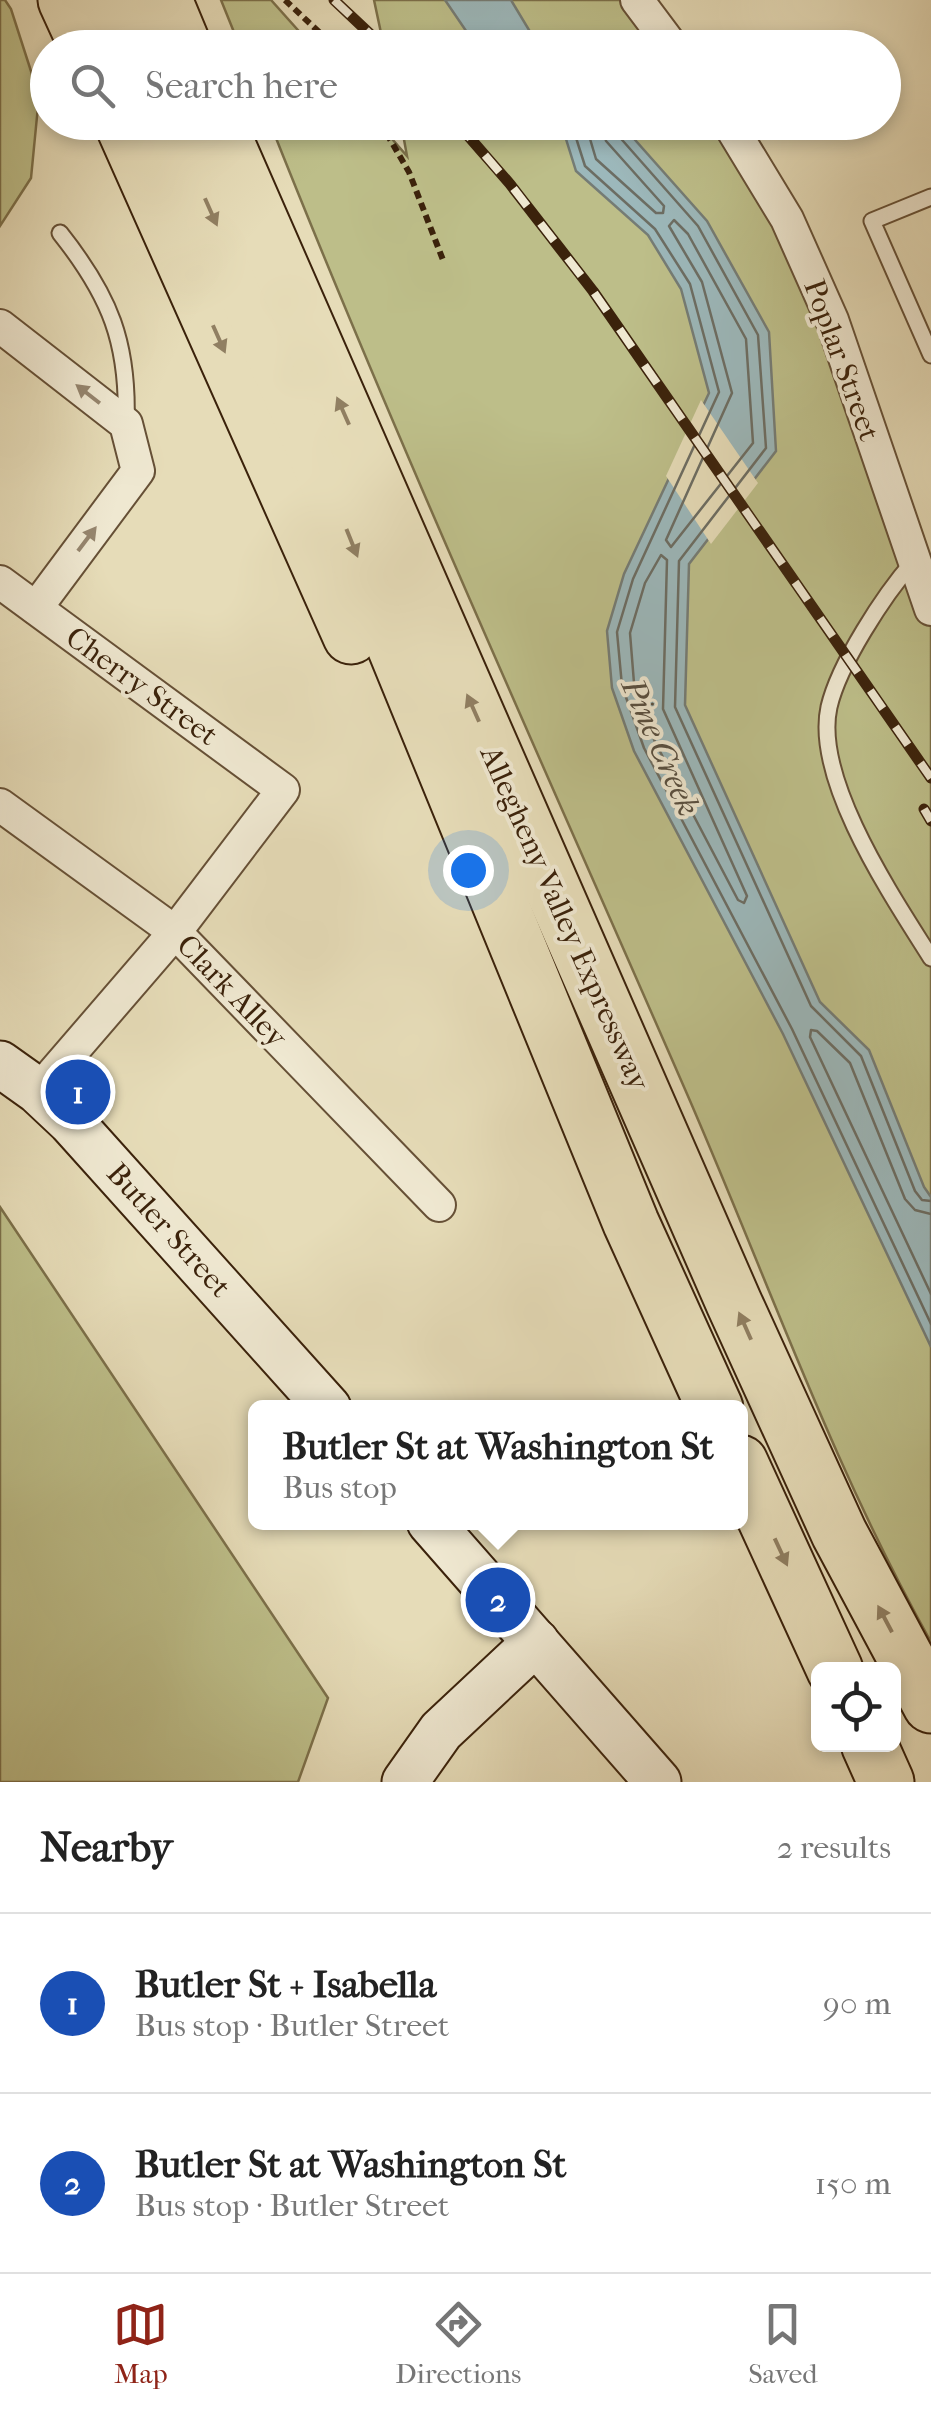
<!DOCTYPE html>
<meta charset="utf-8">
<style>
:root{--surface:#fff;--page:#f2f2f2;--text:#222;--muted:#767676;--line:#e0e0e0;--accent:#8f2418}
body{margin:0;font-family:"IM FELL French Canon",serif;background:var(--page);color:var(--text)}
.controls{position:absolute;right:30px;bottom:30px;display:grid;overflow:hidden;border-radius:15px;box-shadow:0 5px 15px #0003}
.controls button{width:90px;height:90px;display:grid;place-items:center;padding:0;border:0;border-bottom:2px solid var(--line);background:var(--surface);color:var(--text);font:50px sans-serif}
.you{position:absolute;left:468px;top:870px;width:35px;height:35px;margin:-25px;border:8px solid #fff;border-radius:50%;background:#1a73e8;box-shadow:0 0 0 15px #1a73e833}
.badge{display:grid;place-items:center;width:65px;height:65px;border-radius:50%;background:var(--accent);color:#fff;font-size:32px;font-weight:700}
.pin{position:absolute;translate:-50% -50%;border:5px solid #fff;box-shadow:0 2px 10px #0006}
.popup{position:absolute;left:248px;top:1400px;width:500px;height:130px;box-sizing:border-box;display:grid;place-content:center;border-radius:15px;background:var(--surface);filter:drop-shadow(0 2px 8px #0005);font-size:32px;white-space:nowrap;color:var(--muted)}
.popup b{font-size:38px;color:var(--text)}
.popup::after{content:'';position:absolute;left:50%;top:100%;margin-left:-20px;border:20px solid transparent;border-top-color:var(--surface)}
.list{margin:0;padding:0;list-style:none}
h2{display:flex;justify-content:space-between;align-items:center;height:130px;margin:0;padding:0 40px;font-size:42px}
h2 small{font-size:32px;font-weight:400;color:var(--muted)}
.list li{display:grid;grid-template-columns:65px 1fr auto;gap:30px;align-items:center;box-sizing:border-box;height:180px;padding:0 40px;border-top:2px solid var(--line)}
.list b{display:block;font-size:38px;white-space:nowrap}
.list p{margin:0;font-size:32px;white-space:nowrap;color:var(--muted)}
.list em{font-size:32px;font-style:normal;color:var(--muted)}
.icon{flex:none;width:55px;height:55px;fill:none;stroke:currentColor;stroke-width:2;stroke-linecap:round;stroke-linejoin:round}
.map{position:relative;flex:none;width:931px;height:1782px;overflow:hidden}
.search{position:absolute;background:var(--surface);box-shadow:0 5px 15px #0003;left:30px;right:30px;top:30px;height:110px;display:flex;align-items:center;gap:25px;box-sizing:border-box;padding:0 35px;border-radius:55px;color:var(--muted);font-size:38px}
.sheet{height:490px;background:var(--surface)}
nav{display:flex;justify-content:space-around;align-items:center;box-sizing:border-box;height:140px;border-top:2px solid var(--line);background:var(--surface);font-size:28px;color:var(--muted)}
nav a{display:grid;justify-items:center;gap:5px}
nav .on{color:var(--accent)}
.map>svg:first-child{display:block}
.green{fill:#bdbe89;stroke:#7c704a;stroke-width:2.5}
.water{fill:#9cb8bb;stroke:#757c75;stroke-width:2.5}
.pier{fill:#e6dcb8}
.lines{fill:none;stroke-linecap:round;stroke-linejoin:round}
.shore{stroke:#6c6d63;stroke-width:2.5}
.lane-casing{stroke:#665036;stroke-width:19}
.street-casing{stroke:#665036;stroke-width:36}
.secondary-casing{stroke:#3b220b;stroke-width:49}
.highway-casing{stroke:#3b220b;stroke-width:59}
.path{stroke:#3b220b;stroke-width:6;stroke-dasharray:8 5;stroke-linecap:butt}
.lane{stroke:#efe8d1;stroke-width:15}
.street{stroke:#efe8d1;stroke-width:32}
.secondary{stroke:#efe8d1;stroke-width:45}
.highway{stroke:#e6dcb8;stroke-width:55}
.rail-casing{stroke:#3b220b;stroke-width:11}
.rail{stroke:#efe8d1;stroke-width:8;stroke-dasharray:22;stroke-linecap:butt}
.oneway{fill:#907f62}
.oneway2{fill:#95856e}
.labels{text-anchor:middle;stroke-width:8;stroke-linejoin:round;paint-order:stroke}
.street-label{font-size:30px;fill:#3b220b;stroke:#efe8d1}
.water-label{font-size:32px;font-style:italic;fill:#584f40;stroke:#efe8d1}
</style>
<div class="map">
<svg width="931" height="1782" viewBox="0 0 931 1782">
<rect width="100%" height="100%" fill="#e6dcb8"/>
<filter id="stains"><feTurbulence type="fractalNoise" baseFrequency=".002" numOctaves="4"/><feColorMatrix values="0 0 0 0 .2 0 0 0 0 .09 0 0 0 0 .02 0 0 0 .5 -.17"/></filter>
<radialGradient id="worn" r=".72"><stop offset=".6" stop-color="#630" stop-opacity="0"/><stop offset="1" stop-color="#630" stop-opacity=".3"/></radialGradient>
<g class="green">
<polygon points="0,0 5,0 11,9 39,96 31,178 0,226"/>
<polygon points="221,0 271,0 313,47 240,47"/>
<polygon points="374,0 637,0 673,47 384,47"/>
<path d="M270 123H378L407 156 401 123H728L787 219 931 609V1642C832 1466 765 1272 684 1087 544 766 399 448 270 123Z"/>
<polygon points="0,1207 328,1698 298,1782 0,1782"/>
</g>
<g class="water">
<polygon points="445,0 511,0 538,45 545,47 477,47"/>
<polygon points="561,123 620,123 707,221 769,332 776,451 689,564 685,705 820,1002 869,1050 924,1187 931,1197 931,1347 783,1034 634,751 612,688 607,631 624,574 709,393 681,289 648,235 576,171"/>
</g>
<polygon class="pier" points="701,400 758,483 711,544 666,476"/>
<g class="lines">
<g class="shore">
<polyline points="571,122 585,166 655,229 690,284 719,392 633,579 617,632 622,686 644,748 792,1029 931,1324"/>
<polyline points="585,122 596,159 656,213 663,213 664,206 606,141 601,122"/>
<polyline points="613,122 616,133 698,226 758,335 766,448 679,561 675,707 811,1006 861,1056 915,1191 922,1200 931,1201"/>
<polygon points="674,220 688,234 746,339 753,443 671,547 666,540 732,393 702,282 669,226"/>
<polygon points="661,555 667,560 663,709 747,896 744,903 738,900 655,742 634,683 630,633 645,583"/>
<polyline points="931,1214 915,1210 905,1199 850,1063 817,1031 811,1030 810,1037 931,1294"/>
</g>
<g class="lane-casing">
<g id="lane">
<polyline points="931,197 872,221 931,355"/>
<path d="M60 233C110 296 129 343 126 424"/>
<path d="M913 562C884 595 839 664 829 707 813 780 894 899 931 958"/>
</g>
</g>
<g class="street-casing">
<g id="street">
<polyline points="637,0 673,48"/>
<polyline points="728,122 787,219 832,320 931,609"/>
<polyline points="0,326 126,424 138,471 36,608"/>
<polyline points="0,582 283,790 175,932 38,1091"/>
<polyline points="0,805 175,932 439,1205"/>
</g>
</g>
<g class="secondary-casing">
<g id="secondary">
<polyline points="0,1064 38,1091 71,1122 328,1408"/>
<polyline points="430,1522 658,1782"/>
<polyline points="405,1782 441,1731 536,1642"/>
</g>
</g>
<g class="highway-casing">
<g id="highway">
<polyline points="66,0 88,48"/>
<polyline points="118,0 139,48"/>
<polyline points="164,0 184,48"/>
<polyline points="122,122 351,636"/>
<polyline points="172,122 299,412 631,1223 715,1408"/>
<polyline points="217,122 734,1303 839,1533 931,1705"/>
<polyline points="740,1463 835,1670"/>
<polyline points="869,1744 886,1782"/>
</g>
</g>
<g class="path">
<polyline points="285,0 336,48"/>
<polyline points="380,122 409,172 443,260"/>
</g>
<use href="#lane" class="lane"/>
<use href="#street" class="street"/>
<use href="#secondary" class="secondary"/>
<use href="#highway" class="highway"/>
<g class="rail-casing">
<g id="rail">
<polyline points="334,0 385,48"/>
<polyline points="456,122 510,184 593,291 931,778"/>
<polyline points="924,809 931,821"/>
</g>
</g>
<use href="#rail" class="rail"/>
</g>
<defs><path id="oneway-solid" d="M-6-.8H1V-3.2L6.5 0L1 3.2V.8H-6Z" transform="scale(2.5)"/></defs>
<g class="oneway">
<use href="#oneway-solid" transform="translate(211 212) rotate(66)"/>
<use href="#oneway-solid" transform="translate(219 339) rotate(66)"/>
<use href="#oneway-solid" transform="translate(343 411) rotate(-114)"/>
<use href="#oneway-solid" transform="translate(352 543) rotate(68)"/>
<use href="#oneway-solid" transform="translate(473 708) rotate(-114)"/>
<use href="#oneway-solid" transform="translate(745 1326) rotate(-114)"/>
<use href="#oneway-solid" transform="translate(781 1552) rotate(65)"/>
<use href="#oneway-solid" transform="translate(885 1619) rotate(-118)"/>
</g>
<g class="oneway2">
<use href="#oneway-solid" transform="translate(88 394) rotate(-142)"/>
<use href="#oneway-solid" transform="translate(87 539) rotate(-53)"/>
</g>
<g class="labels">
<g class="street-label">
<text transform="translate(842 360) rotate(70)" y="10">Poplar Street</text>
<text transform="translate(142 686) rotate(36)" y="10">Cherry Street</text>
<text transform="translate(565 918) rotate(66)" y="10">Allegheny Valley Expressway</text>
<text transform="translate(232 991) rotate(46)" y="10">Clark Alley</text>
<text transform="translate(169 1230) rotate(48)" y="10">Butler Street</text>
</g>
<g class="water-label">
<text transform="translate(661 747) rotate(66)" y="11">Pine Creek</text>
</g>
</g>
<rect width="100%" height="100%" filter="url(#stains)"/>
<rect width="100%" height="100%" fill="url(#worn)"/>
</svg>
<div class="controls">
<button><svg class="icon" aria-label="locate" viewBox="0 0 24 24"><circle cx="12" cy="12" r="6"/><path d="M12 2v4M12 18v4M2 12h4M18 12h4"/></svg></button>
</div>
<div class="you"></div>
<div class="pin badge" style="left:78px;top:1092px;background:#1a4fb4">1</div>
<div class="pin badge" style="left:498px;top:1600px;background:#1a4fb4">2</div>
<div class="popup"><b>Butler St at Washington St</b>Bus stop</div>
<div class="search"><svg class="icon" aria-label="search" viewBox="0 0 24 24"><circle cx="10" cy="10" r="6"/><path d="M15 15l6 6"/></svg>Search here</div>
</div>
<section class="sheet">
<h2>Nearby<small>2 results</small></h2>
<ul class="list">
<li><span class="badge" style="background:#1a4fb4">1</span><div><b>Butler St + Isabella</b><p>Bus stop · Butler Street</p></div><em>90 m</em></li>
<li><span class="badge" style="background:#1a4fb4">2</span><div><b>Butler St at Washington St</b><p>Bus stop · Butler Street</p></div><em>150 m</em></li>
</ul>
</section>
<nav>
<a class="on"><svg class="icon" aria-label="map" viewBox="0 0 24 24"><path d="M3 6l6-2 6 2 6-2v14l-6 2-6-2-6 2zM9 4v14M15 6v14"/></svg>Map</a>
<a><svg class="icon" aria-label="directions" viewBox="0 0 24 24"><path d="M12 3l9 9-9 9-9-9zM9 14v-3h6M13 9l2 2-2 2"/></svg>Directions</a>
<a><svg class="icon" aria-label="saved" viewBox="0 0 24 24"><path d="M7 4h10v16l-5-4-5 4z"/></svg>Saved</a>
</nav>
